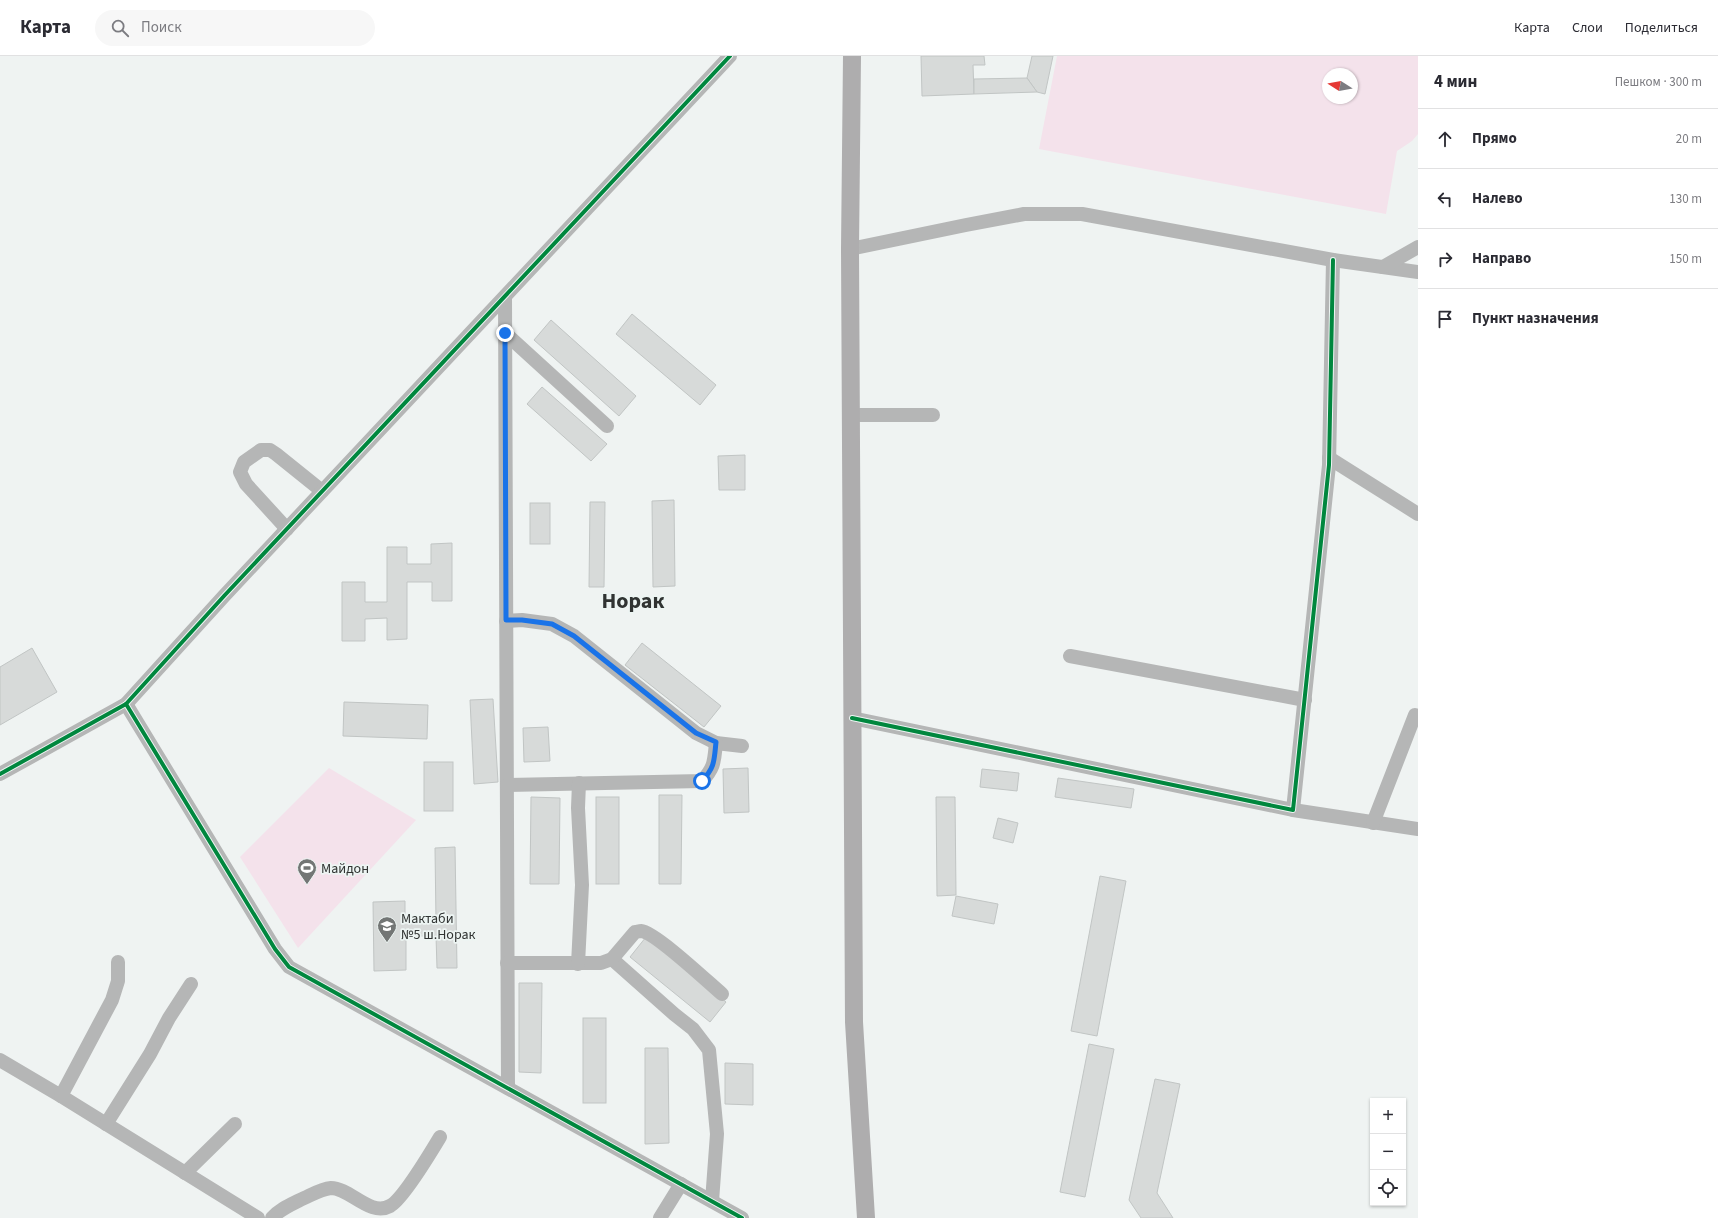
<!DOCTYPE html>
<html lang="ru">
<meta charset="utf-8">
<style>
:root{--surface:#fff;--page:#f7f7f7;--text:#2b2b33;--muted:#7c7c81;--line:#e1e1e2}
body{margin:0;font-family:"Source Sans 3",sans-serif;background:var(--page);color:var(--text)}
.controls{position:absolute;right:12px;bottom:12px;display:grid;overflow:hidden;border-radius:0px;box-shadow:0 1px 3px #0004}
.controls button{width:36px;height:36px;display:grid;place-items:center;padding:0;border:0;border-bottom:1px solid var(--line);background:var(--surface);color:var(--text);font:20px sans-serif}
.compass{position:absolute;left:1322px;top:12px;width:36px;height:36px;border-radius:50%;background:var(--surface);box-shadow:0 1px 3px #0004;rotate:281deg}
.stop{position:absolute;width:12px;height:12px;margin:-9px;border:3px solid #1a73e8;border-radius:50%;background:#fff}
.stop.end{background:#1a73e8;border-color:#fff;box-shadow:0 1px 4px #0008}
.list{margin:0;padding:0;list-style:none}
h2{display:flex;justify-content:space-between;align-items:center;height:52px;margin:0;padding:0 16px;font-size:17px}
h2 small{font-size:13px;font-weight:400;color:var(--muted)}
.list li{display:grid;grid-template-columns:26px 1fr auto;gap:12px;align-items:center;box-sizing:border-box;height:60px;padding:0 16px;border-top:1px solid var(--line)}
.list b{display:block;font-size:15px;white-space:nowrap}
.list em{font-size:13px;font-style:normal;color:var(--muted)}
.icon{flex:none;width:22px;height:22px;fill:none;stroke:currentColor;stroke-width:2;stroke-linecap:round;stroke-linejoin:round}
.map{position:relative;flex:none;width:1418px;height:1162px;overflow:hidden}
header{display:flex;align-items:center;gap:24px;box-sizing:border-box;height:56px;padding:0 20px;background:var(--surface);border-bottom:1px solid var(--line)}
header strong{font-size:19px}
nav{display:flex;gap:22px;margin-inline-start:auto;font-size:14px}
.search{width:280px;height:36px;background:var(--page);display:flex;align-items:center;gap:10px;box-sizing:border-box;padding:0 14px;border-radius:22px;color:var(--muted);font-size:15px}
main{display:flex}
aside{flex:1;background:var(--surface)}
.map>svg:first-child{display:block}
.green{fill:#f4e2eb;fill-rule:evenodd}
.building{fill:#d7dad9;stroke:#c1c5c4}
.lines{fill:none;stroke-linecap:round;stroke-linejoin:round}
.minor{stroke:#b5b6b6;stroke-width:14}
.major{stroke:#aeadae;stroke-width:18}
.cycleway-casing{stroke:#edf5f3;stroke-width:6}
.cycleway{stroke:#00873e;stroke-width:4}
.route{stroke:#1a73e8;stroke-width:5}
.labels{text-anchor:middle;stroke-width:3.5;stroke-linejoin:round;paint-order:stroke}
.poi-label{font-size:14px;fill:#303332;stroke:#edf5f3;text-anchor:start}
.town-label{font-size:22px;font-weight:bold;fill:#303332;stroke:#edf5f3}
</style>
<header>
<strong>Карта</strong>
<div class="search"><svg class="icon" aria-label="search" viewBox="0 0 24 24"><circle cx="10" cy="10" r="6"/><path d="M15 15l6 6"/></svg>Поиск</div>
<nav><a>Карта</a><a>Слои</a><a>Поделиться</a></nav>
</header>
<main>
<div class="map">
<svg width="1418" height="1162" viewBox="0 0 1418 1162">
<rect width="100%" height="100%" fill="#eff3f2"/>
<g class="green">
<path d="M1057 0H1418V78L1412 85 1397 95 1386 158 1039 93ZM1328 18H1352V42H1328Z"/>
<polygon points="329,712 416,764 298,892 240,801"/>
</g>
<g class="building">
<polygon points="921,0 984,0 985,9 973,9 974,38 922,40"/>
<polygon points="1032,0 1053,0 1045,38 1037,36 1027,22"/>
<polygon points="1027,22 1037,36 974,38 974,23"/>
<polygon points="632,258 716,329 700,349 616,278"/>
<polygon points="551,264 636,340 619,360 534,284"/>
<polygon points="542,331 607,388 591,405 527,348"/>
<polygon points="745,399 745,434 719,434 718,400"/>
<polygon points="674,444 675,530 653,531 652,445"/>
<polygon points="590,446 605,446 604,531 589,531"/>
<rect x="530" y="447" width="20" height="41"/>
<polygon points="452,487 452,545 432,545 432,526 407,526 407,583 387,584 387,562 365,563 365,585 342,585 342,526 365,526 365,546 387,546 387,491 407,491 407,508 431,508 431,488"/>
<polygon points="642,587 721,650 704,671 625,609"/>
<polygon points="32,592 57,636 0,669 0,611"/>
<polygon points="493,643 498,726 474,728 470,644"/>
<polygon points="344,646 428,649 427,683 343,680"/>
<polygon points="548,671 550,705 524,706 523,672"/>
<rect x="424" y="706" width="29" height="49"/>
<polygon points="748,712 749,756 724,757 723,713"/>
<polygon points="982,713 1019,717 1017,735 980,731"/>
<polygon points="1058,722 1134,733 1131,752 1055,741"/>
<polygon points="659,739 682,739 681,828 659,828"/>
<polygon points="531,741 560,742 559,828 530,828"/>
<rect x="596" y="741" width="23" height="87"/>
<polygon points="936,741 955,741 956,839 937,840"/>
<polygon points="998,762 1018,767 1013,787 993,782"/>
<polygon points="455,791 457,912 437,912 436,880 406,880 406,914 374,915 373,846 405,845 405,865 436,865 435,792"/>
<polygon points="1100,820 1126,825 1097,980 1071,975"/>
<polygon points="956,840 998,848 994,868 952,860"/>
<polygon points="646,881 726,946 710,966 630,901"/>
<polygon points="519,927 542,927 541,1017 519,1016"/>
<rect x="583" y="962" width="23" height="85"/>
<polygon points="1089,988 1114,993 1085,1141 1060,1136"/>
<polygon points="645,992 668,992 669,1087 645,1088"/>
<polygon points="725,1007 753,1008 753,1049 725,1048"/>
<polygon points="1155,1023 1180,1028 1157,1137 1173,1162 1141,1162 1129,1144"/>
</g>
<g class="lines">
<g class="minor">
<polyline points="850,193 966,169 1024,158 1082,158 1333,204 1418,216"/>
<polyline points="1383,211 1418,191"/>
<polyline points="505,241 508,1032"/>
<polyline points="505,277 607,370"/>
<polyline points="851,359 933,359"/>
<polyline points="1329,402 1418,458"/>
<polyline points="287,473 246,428 240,416 244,406 261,394 270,394 276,398 322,435"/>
<polyline points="506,565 522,564 552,568 574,580 696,677 716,687 742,690"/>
<polyline points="1070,600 1305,644"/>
<polyline points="126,648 275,893 289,911 742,1162"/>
<polyline points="852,662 1293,754 1329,409 1333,204"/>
<polyline points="0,718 126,648 224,540 730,0"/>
<path d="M507 729 702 725C715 711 714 705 716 687"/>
<polyline points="1293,754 1418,773"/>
<polyline points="1373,767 1415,659"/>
<polyline points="612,903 674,958 693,973 709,994 717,1078 712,1145"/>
<path d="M507 907H601L612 903 635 876C637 876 639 875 641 875 655 876 709 927 722 938"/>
<polyline points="578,908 582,829 578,752 579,727"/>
<polyline points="0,1004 61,1040 258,1162"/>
<polyline points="61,1040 112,944 118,925 118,906"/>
<polyline points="106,1068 150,998 169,962 191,928"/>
<polyline points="185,1117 235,1068"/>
<path d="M272 1162C280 1153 290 1149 300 1144 310 1140 320 1133 331 1132 350 1132 370 1161 390 1150 403 1143 431 1096 440 1081"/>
<polyline points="660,1162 681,1128"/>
</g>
<polyline class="major" points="852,0 850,193 854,966 866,1162"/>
<g class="cycleway-casing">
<g id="cycleway">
<polyline points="126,648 275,893 289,911 742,1162"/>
<polyline points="852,662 1293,754 1329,409 1333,204"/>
<polyline points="0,718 126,648 224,540 730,0"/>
</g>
</g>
<use href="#cycleway" class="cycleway"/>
</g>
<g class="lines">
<path class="route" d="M505 277 506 564H522L552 568 574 580 696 677 716 686C714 705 715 711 702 725"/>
</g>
<defs>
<g id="stadium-pin" transform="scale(1)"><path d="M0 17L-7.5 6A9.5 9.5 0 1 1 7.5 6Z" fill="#737675" stroke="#edf5f3"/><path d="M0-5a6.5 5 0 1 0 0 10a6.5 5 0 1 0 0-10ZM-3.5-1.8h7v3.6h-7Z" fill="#fff"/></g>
<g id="school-pin" transform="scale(1)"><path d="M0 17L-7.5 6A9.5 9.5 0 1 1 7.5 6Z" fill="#737675" stroke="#edf5f3"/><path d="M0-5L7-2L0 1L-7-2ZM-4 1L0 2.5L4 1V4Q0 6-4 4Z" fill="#fff"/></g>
</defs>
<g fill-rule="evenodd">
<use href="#stadium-pin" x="307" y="812"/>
<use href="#school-pin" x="387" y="870"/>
</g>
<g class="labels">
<g class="poi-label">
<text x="321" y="817">Майдон</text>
<text x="401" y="867">Мактаби<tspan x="401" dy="16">№5 ш.Норак</tspan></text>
</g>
<g class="town-label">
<text x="633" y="552">Норак</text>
</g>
</g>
</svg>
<div class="controls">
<button>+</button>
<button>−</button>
<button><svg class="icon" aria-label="locate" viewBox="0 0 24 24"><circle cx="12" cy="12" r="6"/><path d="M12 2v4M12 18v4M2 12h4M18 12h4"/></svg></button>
</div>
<svg class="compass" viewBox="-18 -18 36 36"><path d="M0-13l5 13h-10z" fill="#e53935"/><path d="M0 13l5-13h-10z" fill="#7c7c81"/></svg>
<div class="stop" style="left:702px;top:725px"></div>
<div class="stop end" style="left:505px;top:277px"></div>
</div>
<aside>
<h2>4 мин<small>Пешком · 300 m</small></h2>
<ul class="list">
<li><svg class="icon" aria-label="ahead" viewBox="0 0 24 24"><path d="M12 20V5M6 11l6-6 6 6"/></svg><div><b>Прямо</b></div><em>20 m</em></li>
<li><svg class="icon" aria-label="left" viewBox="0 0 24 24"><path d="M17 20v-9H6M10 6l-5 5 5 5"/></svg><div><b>Налево</b></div><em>130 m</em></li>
<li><svg class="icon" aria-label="right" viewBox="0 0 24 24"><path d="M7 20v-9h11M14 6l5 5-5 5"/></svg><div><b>Направо</b></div><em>150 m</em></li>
<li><svg class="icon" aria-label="arrive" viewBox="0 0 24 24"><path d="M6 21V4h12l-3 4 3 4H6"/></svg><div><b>Пункт назначения</b></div></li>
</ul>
</aside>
</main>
